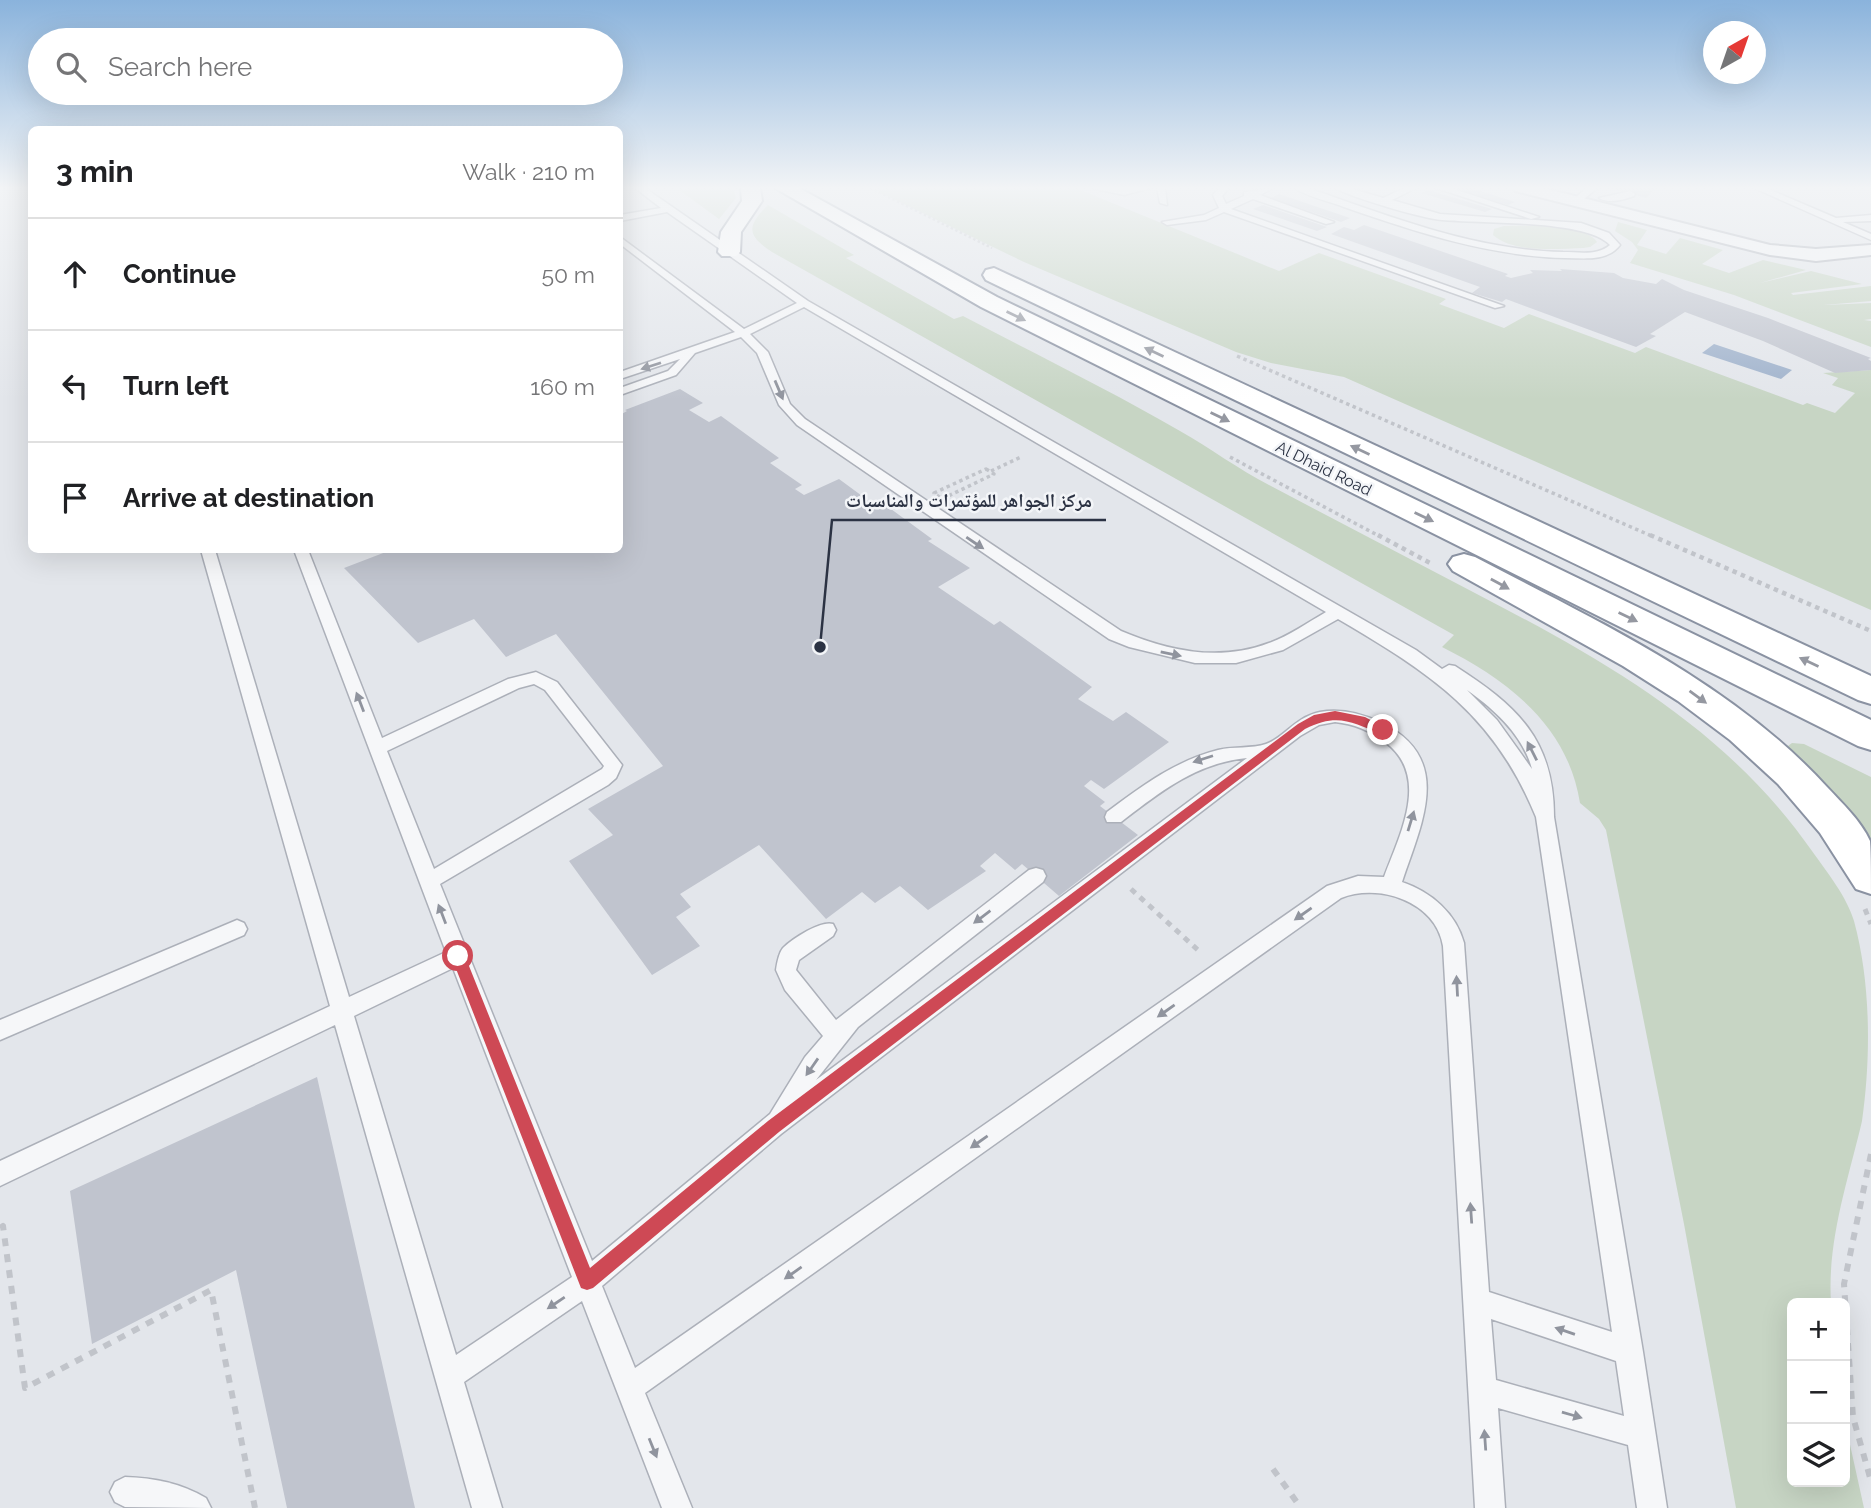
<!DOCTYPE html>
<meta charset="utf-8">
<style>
:root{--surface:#fff;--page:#f6f6f6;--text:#202124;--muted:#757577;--line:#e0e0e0}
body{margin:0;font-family:Raleway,"Noto Naskh Arabic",sans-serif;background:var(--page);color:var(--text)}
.controls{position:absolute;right:21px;bottom:21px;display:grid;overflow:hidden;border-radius:10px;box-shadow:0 7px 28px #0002}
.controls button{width:63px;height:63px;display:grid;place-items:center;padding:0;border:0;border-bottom:2px solid var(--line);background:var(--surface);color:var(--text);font:35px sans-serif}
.compass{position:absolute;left:1703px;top:21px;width:63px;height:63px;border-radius:50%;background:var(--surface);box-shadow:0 7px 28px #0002;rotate:40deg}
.stop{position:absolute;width:21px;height:21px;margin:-16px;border:5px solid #ce4955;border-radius:50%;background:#fff}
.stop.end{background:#ce4955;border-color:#fff;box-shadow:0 2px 7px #0008}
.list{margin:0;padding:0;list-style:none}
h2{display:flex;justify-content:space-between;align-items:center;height:91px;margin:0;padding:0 28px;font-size:30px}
h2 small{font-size:23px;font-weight:400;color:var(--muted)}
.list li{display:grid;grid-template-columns:46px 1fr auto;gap:21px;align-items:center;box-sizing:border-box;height:112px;padding:0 28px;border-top:2px solid var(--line)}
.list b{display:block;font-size:26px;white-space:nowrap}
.list em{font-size:23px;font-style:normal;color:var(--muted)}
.icon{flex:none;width:38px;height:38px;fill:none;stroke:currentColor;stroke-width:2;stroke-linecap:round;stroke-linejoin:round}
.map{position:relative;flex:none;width:1871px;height:1508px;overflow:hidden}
.search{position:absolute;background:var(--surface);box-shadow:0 7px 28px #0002;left:28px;top:28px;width:595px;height:77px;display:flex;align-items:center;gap:18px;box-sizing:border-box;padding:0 24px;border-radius:38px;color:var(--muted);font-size:26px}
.panel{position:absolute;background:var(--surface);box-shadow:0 7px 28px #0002;left:28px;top:126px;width:595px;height:427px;border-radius:10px}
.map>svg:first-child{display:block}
.green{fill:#c7d5c4}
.water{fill:#9eb1cb}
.building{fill:#c0c4ce}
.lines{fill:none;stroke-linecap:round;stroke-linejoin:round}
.lane-casing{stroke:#acb0b9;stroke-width:3}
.street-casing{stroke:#acb0b9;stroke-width:4}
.highway-casing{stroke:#8a92a2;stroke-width:4}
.path-far4{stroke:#c1c4ca;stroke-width:2.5;stroke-dasharray:2.5 2.5;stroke-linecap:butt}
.path-far3{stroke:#c1c4ca;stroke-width:3.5;stroke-dasharray:3.5 3.5;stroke-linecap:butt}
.path-far2{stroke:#c1c4ca;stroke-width:4.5;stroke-dasharray:4.5 4.5;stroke-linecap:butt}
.path-far1{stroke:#c1c4ca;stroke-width:5;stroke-dasharray:6 6;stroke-linecap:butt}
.path{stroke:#c1c4ca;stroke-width:6;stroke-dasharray:8 8;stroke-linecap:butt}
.lane{fill:#f6f7f9;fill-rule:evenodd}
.street{fill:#f6f7f9;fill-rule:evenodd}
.highway{fill:#fff;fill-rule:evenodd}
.oneway{fill:#9598a1}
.oneway2{fill:#90949e}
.route{fill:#ce4955}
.labels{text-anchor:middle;stroke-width:5;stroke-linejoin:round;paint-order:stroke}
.far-street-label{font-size:16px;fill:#2b3243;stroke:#f3f5f8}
.leader{fill:none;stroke:#2b3243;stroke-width:2.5}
.callout-dot{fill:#2b3243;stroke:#f3f5f8;stroke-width:2.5}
.callout-label{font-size:19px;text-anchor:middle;font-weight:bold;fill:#2b3243;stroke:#f3f5f8;stroke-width:5;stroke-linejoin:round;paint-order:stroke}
</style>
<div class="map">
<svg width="1871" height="1508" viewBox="0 0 1871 1508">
<rect width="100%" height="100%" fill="#e3e6eb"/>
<g class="green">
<polygon points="678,189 733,189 736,198 719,219"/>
<polygon points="873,189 1078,189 1279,271 1319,253 1446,299 1439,304 1504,328 1529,314 1635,353 1646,347 1803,405 1807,403 1835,413 1855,393 1832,385 1838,378 1823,373 1871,370 1871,610 1344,377 1271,363 1236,352 1024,262"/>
<path d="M768 205 854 255 846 258 954 319 963 316C1035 354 1109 390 1180 431 1210 448 1238 469 1269 485 1337 521 1405 556 1473 592 1604 660 1726 728 1812 851 1827 872 1847 897 1854 921 1871 983 1871 1058 1862 1121 1848 1181 1827 1240 1831 1303H1792V1482H1845V1422L1864 1508H1736L1684 1224 1606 830 1599 819 1580 803C1568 726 1508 680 1442 647L1454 635 772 252C746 235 747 226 768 205Z"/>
<polygon points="1618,222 1647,230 1637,245 1666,254 1680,238 1723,250 1702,264 1729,273 1763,260 1806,270 1760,283 1811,271 1862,284 1791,293 1793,295 1871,286 1871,301 1824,305 1871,303 1871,319 1864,320 1871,321 1871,347 1734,295 1630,263 1638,250 1632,242 1615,231"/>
<path d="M1504 226C1526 226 1584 223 1597 242L1590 247 1583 248C1557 249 1513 253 1493 235L1494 229Z"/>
<polygon points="1792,743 1804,744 1871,777 1871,839 1855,819 1790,752 1788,746"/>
</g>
<polygon class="water" points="1714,344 1792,370 1781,379 1702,353"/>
<g class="building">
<polygon points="1471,188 1515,202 1508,205 1455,189"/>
<polygon points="1610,188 1656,188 1646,198"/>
<polygon points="1428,190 1492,209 1485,212 1421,193"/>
<polygon points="1279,194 1350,218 1341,222 1271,198"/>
<polygon points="1263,205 1327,227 1317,231 1253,209"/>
<polygon points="1364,225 1508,274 1505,276 1511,278 1533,273 1530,270 1562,271 1560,269 1614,273 1623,278 1656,284 1662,279 1684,290 1768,318 1871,358 1868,359 1871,361 1871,370 1835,373 1763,341 1685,312 1650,334 1656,336 1636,347 1506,299 1502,302 1472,293 1480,287 1331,234 1344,227 1354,230"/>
<polygon points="680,389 703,403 689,410 709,422 721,416 779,458 770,463 802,485 795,489 804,495 839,479 873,504 880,501 932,539 928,541 970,568 938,587 994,625 1000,621 1092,687 1078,699 1113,721 1126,712 1169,742 1104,789 1091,780 1084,786 1105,802 1100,806 1138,835 1059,896 1022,864 1015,870 995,853 980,866 986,871 928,910 900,886 875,903 862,892 826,919 759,845 680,894 691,907 676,917 700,946 652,975 569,861 613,835 588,809 663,766 556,634 506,657 474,619 418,643 344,568 391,550 620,550 620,415 627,411 625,410"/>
<polygon points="317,1077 415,1508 287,1508 236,1270 92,1344 70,1191"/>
</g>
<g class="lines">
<g class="lane-casing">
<g id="lane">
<path d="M635 188H645L808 301 1416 650 1442 669 1449 665 1455 666C1517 706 1554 739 1554 817L1643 1352 1667 1508H1637L1628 1445 1498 1408 1505 1508H1475L1443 946C1436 901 1378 883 1341 898L645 1393 692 1508H662L582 1301 464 1382 502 1508H472L335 1025 0 1186V1161L330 1006 201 550H215L349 997 446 952 294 550H308L382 738 508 679 536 672 557 682 622 765 616 778 608 785 440 884 592 1261 770 1114 805 1057 823 1036 785 990 776 970C777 963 779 953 783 948 792 939 821 920 833 924L836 930 833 936 799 960 796 970 836 1020 1029 870 1036 868 1043 870 1046 876 1043 882 858 1027 816 1080 1247 758C1196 763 1160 792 1121 822H1107L1105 817 1107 812C1142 786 1175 761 1218 750 1233 746 1252 749 1266 744 1284 738 1295 717 1320 712 1342 708 1363 714 1382 723 1455 759 1421 824 1402 882 1431 892 1456 913 1464 943L1489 1292 1612 1332 1536 817C1494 714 1430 673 1338 619L1283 650 1236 663H1195L1129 647 1109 639 797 425 779 405 757 353 741 337 695 353 676 375 620 395V388L668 371 680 359 620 379V372L735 332 620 244V237L744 329 797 303 667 212 620 221V215L661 208ZM804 307 1326 612C1307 623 1289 636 1269 643 1219 662 1168 651 1121 631L805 419 790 404 768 352 750 334ZM534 684 545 690 604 766 602 769 434 869 387 751 519 688ZM1467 690C1494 709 1523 735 1532 769L1497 720ZM1335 722C1354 724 1369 730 1385 742 1431 776 1400 834 1384 877L1358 876 1327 886 635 1368 602 1286 781 1134 1300 736 1319 725ZM453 968 572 1277 456 1355 354 1016ZM1491 1319 1616 1361 1624 1416 1496 1380Z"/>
<polygon points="1091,188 1151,188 1124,195"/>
<polygon points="1157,188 1165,188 1167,205 1160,203"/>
<polygon points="1219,188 1229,188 1222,196 1226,204 1244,196 1244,192 1273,188 1260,195 1334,222 1326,224 1253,199 1231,209 1504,306 1495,308 1224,212 1206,220 1167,225 1162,222 1204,215 1219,208 1213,195"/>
<path d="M1294 188H1308C1392 217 1474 250 1563 252 1579 252 1597 256 1610 245 1586 219 1480 224 1442 220 1421 218 1353 198 1335 188H1350L1383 198 1404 188H1416L1392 200 1440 214 1581 223 1609 233 1620 245C1607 262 1584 258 1565 258 1488 256 1416 232 1344 207 1328 201 1309 197 1294 188Z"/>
<polygon points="1436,188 1451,188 1539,217 1531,219"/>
<polygon points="1587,188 1597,188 1577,205 1571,205 1571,201"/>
<polygon points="1754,188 1766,188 1836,218 1871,215 1871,221 1843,222 1871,234 1871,240"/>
<path d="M1631 191 1635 194 1634 196C1623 200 1609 204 1599 198Z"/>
<polygon points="237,920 244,923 247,929 244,935 0,1040 0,1020"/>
<path d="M125 1477C155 1478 180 1483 206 1498L211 1508 125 1507 115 1502 110 1492 115 1482Z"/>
</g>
</g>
<g class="street-casing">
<polygon id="street" points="1513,188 1543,188 1770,245 1816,249 1871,245 1871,255 1816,261 1770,255 1515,191"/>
</g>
<g class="highway-casing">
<g id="highway">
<polygon points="741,188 760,188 762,201 741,232 740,252 736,256 722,256 718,252 721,232 742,201"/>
<polygon points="775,188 799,188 997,297 1871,720 1871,750 1858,746 981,307"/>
<polygon points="994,268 1871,676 1871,704 1858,700 986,280 983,275 986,270"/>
<path d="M1464 554 1475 557C1599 622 1731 682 1827 787 1842 803 1861 821 1870 841 1871 854 1871 880 1871 894L1856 889 1820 833 1778 784 1730 740 1678 701 1623 666 1453 571 1448 564 1453 557Z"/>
</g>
</g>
<polyline class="path-far4" points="870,188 992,248"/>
<g class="path-far3">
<polyline points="1237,356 1654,537"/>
<polyline points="1230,457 1381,537"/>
<polygon points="986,469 994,474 942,499 934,493"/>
<polyline points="991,471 1021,457"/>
</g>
<g class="path-far2">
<polyline points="1378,535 1430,563"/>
<polyline points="1650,535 1871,631"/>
</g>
<g class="path-far1">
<polyline points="1131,889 1199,951"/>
<polyline points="1865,909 1871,924"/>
</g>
<g class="path">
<polyline points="1871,1154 1844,1284 1853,1417 1871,1481"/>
<polyline points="0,1228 3,1226 25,1388 211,1290 255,1508"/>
<polyline points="1273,1469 1301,1508"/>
</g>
<use href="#lane" class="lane"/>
<use href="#street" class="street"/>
<use href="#highway" class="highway"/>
</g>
<defs><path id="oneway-solid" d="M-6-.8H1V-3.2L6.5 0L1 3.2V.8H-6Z" transform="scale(1.75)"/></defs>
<g class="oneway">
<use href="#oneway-solid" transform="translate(1016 316) rotate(26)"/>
<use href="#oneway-solid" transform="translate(1154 352) rotate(-155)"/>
<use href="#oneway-solid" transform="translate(1220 417) rotate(26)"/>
<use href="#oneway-solid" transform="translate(1360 450) rotate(-155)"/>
<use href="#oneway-solid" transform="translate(1424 517) rotate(26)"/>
<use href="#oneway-solid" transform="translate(1500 584) rotate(29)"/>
<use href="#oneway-solid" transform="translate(1628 617) rotate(26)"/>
<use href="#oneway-solid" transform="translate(1809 662) rotate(-155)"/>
<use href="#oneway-solid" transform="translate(1698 697) rotate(36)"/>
</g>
<g class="oneway2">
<use href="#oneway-solid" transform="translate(651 366) rotate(162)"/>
<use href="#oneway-solid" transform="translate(779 390) rotate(67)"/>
<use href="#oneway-solid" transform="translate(975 543) rotate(34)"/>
<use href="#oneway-solid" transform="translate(1171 654) rotate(11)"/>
<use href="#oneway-solid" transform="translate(360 702) rotate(-111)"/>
<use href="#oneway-solid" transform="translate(1532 751) rotate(-117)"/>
<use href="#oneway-solid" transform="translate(1203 759) rotate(162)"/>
<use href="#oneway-solid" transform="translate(1411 821) rotate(-73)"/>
<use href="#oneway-solid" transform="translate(442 914) rotate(-111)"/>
<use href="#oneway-solid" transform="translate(1303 914) rotate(145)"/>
<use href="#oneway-solid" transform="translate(982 917) rotate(143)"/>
<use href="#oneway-solid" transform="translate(1457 986) rotate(-93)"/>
<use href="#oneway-solid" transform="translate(1166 1011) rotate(145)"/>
<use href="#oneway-solid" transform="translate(812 1067) rotate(125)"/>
<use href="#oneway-solid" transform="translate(979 1142) rotate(145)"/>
<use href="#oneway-solid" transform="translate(1471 1213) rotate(-94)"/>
<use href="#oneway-solid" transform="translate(793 1273) rotate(145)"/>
<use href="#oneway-solid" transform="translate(556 1303) rotate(146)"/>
<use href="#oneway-solid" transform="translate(1565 1331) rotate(-161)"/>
<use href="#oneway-solid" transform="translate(1572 1415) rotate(16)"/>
<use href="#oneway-solid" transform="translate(1485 1440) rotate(-94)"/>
<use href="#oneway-solid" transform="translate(653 1448) rotate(68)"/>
</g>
<linearGradient id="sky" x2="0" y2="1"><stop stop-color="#8ab3dc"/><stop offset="0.47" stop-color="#f2f4f6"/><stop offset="1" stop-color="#f2f4f6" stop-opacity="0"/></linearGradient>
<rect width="1871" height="400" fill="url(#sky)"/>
<path class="route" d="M1335 711 1365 717 1389 730 1383 734C1351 723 1339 712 1305 729L779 1132 593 1288 587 1290 581 1288 451 956 453 952 458 950 465 956 590 1268 768 1121 1298 724 1314 715Z"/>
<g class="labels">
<g class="far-street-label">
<text transform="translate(1324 468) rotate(26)" y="6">Al Dhaid Road</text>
</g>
</g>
<path class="leader" d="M820 647L832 520H1106"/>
<circle class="callout-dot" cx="820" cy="647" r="7"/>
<g class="callout-label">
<text x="969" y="507">مركز الجواهر للمؤتمرات والمناسبات</text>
</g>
</svg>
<div class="controls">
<button>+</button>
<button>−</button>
<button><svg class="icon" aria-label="layers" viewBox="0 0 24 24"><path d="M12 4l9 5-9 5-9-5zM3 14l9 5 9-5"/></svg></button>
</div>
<svg class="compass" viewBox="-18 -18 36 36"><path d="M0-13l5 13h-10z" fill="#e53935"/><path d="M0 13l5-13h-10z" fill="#757577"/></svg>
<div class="stop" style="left:458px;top:956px"></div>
<div class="stop end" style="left:1383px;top:730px"></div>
<div class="search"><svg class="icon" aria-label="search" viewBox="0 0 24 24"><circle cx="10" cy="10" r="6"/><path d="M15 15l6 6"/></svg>Search here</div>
<section class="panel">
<h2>3 min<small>Walk · 210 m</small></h2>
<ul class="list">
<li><svg class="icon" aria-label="ahead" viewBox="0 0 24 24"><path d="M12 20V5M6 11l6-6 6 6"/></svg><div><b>Continue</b></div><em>50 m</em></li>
<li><svg class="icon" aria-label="left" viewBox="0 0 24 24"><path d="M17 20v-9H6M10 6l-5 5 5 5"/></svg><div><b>Turn left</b></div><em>160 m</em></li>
<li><svg class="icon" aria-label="arrive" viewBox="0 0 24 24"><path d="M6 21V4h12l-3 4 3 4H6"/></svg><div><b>Arrive at destination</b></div></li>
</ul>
</section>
</div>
